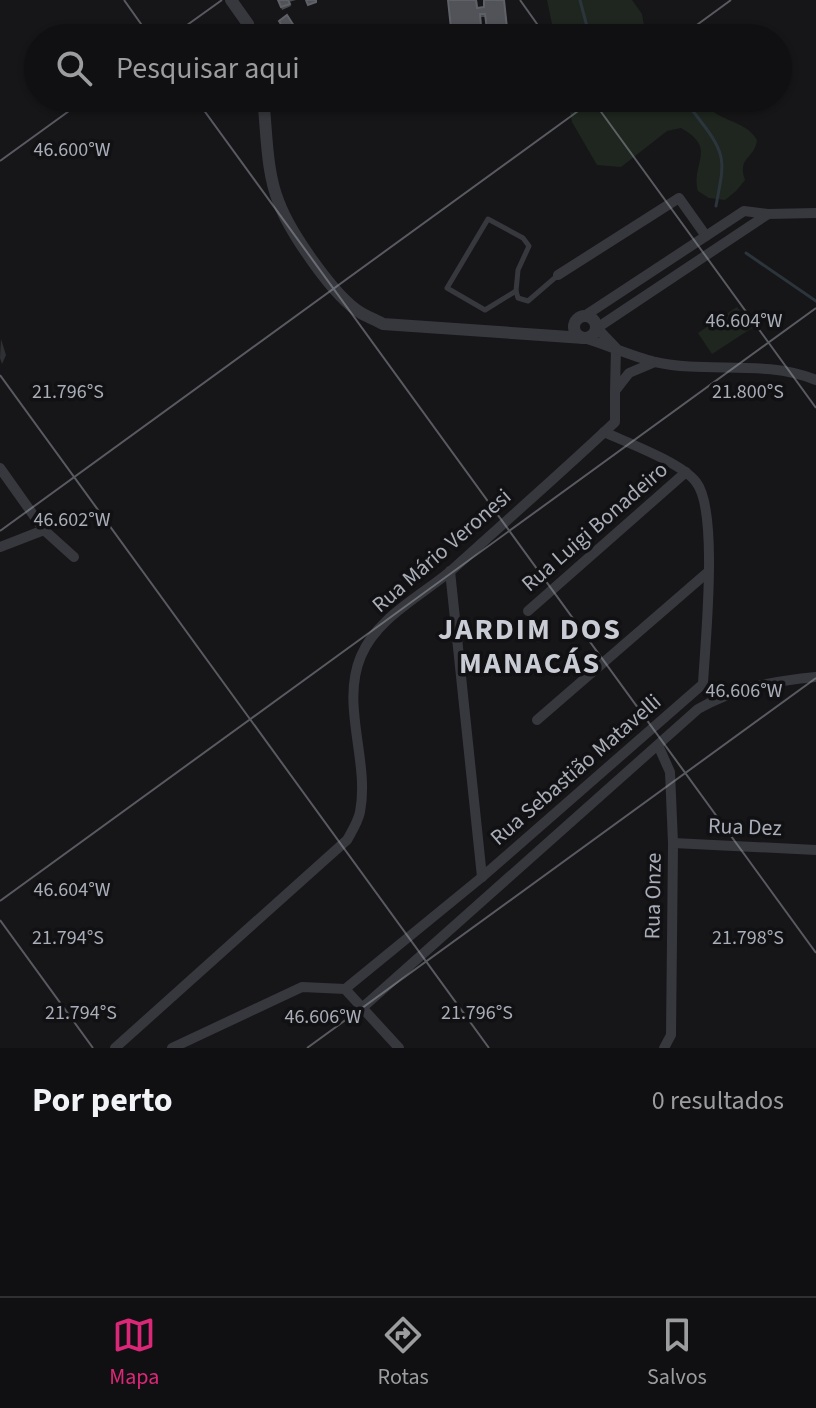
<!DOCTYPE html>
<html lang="pt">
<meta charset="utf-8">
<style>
:root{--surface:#101012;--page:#1e1e20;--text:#f1f3f6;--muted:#9c9d9f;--line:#303032;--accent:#db2777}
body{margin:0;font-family:"Source Sans 3",sans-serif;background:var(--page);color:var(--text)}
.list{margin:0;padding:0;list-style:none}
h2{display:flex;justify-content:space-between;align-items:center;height:104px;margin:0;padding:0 32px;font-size:34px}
h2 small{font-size:26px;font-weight:400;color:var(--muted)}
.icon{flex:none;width:44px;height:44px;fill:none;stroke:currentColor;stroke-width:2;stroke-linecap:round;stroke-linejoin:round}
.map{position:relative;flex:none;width:816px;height:1048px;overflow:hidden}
.search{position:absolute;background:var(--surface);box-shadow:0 2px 6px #0004;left:24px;right:24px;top:24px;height:88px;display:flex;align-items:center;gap:20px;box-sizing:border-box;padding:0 28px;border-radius:44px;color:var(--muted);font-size:30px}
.sheet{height:248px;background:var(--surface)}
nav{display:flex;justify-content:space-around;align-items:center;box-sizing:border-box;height:112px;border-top:2px solid var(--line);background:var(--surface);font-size:22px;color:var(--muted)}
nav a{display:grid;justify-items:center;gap:4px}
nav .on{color:var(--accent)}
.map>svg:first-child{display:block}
.green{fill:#1e261f}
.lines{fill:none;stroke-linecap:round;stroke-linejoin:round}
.stream{stroke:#2c353c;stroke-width:3}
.service{stroke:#37383d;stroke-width:5}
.minor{stroke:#37383d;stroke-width:10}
.tertiary{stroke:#37383d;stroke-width:12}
.wall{fill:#47494d}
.shaded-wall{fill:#2f3033}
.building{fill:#525359;stroke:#5f6168;stroke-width:2}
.ticks{fill:none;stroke:#a8adb8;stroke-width:2;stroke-opacity:0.45}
.labels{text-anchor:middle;stroke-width:7;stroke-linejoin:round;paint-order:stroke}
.street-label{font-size:22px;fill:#a8adb8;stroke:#111113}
.district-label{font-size:30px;font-weight:bold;letter-spacing:2px;fill:#c9ccd4;stroke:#111113}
.ticks-label{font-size:20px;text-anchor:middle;fill:#a8adb8;stroke:#111113;stroke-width:7;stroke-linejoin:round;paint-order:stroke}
</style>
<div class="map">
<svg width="816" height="1048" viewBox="0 0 816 1048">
<rect width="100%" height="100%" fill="#161618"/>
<g class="green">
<polygon points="547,0 632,0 642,14 646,38 555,38"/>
<path d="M567 98H703C713 123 745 118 757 140 755 159 737 156 745 180L736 191 725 200 709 198 698 191C691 162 718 149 681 128L667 131 621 167 597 165 572 122Z"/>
<polygon points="737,307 752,328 712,354 698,333"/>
</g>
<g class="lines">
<g class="stream">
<polyline points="580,0 590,38"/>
<path d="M675 98C688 104 694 112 702 123 729 157 723 166 716 206"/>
<polyline points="746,253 816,301"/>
</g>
<g class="service">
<polygon points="488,219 523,238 529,246 518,270 516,291 485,310 447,288"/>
<polyline points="516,291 518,298 528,301 557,276"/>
</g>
<g class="minor">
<polyline points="768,214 816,213"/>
<polyline points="558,275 679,198 706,236"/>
<polyline points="586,315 744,211 768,214 597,328 616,348 615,391 629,373 655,362"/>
<path d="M584 338C607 345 631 356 655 362 708 374 764 359 816 380"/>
<polyline points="0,468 44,530 74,557"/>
<polyline points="0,547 44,530"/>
<polyline points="450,571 482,877"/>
<polyline points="528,611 686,472"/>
<polyline points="537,720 708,572"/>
<polyline points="658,745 670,772 673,843 671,1035 664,1048"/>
<polyline points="673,843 816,850"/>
<path d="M345 989 482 877 703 684C705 644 719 510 696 482 682 463 628 443 604 432"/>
<path d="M362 1008 698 709C735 688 773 681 816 677"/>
<path d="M115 1048 347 840C352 831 358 822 360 812 370 761 340 705 361 656 377 617 423 595 453 569 507 520 562 472 615 422V391"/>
<polyline points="172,1048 302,987 345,989 399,1048"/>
</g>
<g class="tertiary">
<polyline points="231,0 248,24 252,38"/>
<path d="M263 98C267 132 266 172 279 203 290 232 334 297 361 313 368 317 376 320 383 324L584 338"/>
<circle cx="585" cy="327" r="11"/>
</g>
</g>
<g class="wall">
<polygon points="278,0 296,0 289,2 291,6 282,10"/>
<polygon points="448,0 477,0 478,8 484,7 504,0 508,30 488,32 485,17 481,17"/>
<polygon points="459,98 513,98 460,104"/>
</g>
<polygon class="shaded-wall" points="1,339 6,355 2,364 0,358"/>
<g class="building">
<polygon points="278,0 288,0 290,4 281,7"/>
<polygon points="306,0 316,0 316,2 308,5"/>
<polygon points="448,0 476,0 477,8 484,7 484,0 504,0 507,28 487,30 485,14 480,14 482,38 452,38"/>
<polygon points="287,15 296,29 301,26 308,37 289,38 279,21"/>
<polygon points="507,33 508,38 489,38 489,35"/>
<polygon points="459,98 488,98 459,101"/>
</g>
<path class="ticks" d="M124 0 151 38M520 0 547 38M169 38 222 0M679 38 731 0M195 98 816 953M591 98 816 408M0 161 87 98M0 375 489 1048M0 531 596 98M0 901 816 308M0 920 93 1048M307 1048 816 678"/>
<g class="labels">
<g class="street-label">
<text transform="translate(594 526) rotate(-41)" y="8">Rua Luigi Bonadeiro</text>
<text transform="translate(441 550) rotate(-41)" y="8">Rua Mário Veronesi</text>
<text transform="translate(575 769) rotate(-41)" y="8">Rua Sebastião Matavelli</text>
<text transform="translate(745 826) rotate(2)" y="8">Rua Dez</text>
<text transform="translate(652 896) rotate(-89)" y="8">Rua Onze</text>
</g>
<g class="district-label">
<text x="530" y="639">JARDIM DOS<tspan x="530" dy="34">MANACÁS</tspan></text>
</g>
</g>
<g class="ticks-label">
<text x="72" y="156">46.600°W</text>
<text x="744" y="327">46.604°W</text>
<text x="68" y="398">21.796°S</text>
<text x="748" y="398">21.800°S</text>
<text x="72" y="526">46.602°W</text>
<text x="744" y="697">46.606°W</text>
<text x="72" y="896">46.604°W</text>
<text x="68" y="944">21.794°S</text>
<text x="748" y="944">21.798°S</text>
<text x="81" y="1019">21.794°S</text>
<text x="477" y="1019">21.796°S</text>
<text x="323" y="1023">46.606°W</text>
</g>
</svg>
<div class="search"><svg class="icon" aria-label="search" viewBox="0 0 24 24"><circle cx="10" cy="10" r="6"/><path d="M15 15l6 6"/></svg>Pesquisar aqui</div>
</div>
<section class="sheet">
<h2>Por perto<small>0 resultados</small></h2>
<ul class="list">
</ul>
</section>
<nav>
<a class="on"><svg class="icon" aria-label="map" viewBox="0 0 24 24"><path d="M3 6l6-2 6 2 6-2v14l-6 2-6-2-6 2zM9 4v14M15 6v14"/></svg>Mapa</a>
<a><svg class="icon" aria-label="directions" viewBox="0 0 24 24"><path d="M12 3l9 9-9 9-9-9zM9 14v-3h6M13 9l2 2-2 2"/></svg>Rotas</a>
<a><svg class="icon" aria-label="saved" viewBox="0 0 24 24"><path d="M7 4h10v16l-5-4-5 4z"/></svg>Salvos</a>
</nav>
